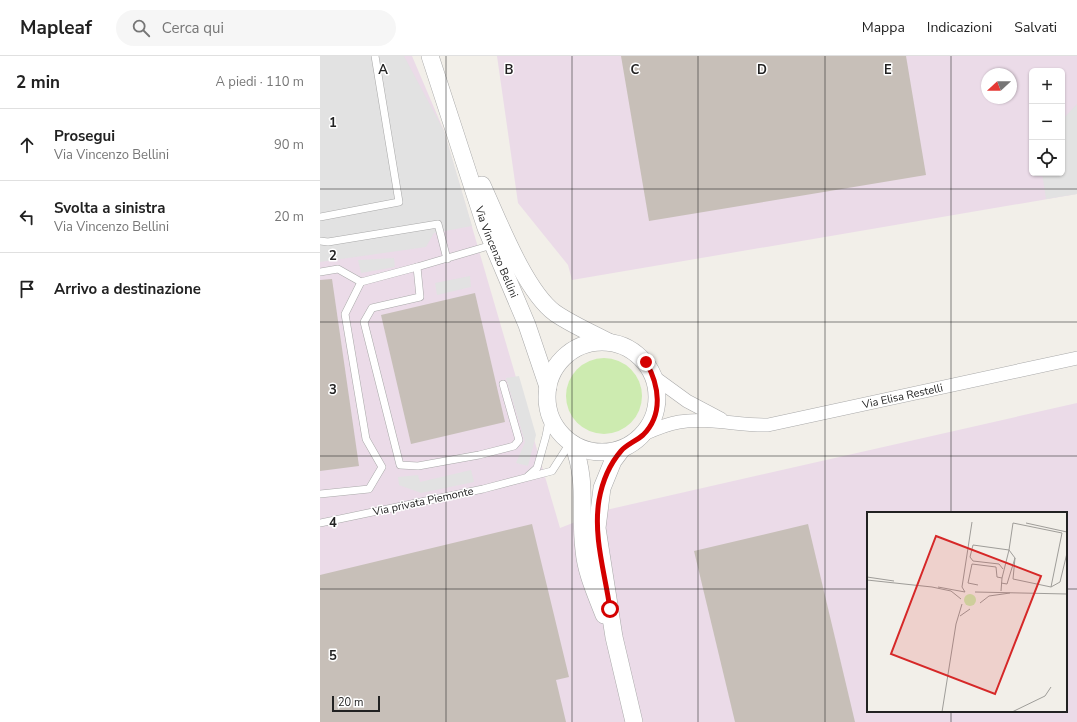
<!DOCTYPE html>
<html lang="it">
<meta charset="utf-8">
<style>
:root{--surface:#fff;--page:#f6f6f6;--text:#222;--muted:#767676;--line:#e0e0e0}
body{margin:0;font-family:"Nunito Sans",sans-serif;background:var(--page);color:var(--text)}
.controls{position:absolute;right:12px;top:12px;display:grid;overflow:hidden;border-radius:6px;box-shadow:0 1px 3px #0004}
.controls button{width:36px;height:36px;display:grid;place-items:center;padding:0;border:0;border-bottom:1px solid var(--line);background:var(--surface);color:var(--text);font:20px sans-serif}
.compass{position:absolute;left:661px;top:12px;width:36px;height:36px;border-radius:50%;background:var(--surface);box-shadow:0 1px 3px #0004;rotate:249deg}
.scale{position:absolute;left:12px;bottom:10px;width:48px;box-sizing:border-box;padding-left:4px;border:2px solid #222;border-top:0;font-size:11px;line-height:14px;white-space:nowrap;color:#222;-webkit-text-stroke:3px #fff;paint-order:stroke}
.stop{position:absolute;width:12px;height:12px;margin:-9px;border:3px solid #d40000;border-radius:50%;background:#fff}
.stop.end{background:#d40000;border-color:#fff;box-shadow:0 1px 4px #0008}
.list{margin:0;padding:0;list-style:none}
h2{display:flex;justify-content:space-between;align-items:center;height:52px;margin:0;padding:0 16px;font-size:17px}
h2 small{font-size:13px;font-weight:400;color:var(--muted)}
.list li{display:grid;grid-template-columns:26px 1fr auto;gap:12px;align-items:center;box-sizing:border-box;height:72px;padding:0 16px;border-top:1px solid var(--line)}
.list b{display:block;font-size:15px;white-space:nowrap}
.list p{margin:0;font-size:13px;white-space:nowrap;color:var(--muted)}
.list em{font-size:13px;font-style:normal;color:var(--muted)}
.icon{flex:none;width:22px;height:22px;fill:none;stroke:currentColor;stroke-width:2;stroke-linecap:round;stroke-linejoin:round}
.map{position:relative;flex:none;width:757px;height:666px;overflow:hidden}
header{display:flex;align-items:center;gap:24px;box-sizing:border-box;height:56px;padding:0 20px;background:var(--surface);border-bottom:1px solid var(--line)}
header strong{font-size:19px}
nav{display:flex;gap:22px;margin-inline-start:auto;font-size:14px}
.search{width:280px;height:36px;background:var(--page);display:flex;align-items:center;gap:10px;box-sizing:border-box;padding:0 14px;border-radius:22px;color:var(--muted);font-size:15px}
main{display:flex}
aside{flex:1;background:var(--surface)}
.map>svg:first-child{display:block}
.industrial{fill:#ebdbe8;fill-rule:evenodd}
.grass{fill:#cdebb0}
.parking{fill:#e2e2e2}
.building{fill:#c7bfb8}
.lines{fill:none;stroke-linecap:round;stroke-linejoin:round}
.service-casing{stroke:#a9a9a9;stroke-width:8}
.minor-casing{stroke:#a9a9a9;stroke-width:14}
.tertiary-casing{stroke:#a9a9a9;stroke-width:18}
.service{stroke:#fff;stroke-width:7}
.minor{stroke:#fff;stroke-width:13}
.tertiary{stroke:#fff;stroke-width:17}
.route{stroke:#d40000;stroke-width:5}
.grid{fill:none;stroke:#222;stroke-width:1;stroke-opacity:0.55}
.labels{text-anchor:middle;stroke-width:3;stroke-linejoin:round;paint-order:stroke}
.street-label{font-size:11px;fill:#222;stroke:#fff}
.inset-road{fill:none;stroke:#9f9d99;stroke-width:1}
.view{fill:#d62828;fill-opacity:0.15;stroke:#d62828;stroke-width:2}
.inset-edge{fill:none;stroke:#222;stroke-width:2}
.grid-label{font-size:13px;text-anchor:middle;font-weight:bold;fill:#222;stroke:#fff;stroke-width:3;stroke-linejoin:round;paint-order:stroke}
</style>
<header>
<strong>Mapleaf</strong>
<div class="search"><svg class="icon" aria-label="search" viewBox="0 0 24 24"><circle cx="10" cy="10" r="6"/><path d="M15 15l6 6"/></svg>Cerca qui</div>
<nav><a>Mappa</a><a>Indicazioni</a><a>Salvati</a></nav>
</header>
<main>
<aside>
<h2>2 min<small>A piedi · 110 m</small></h2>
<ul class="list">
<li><svg class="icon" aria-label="ahead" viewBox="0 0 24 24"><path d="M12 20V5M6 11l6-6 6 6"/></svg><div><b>Prosegui</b><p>Via Vincenzo Bellini</p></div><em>90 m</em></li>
<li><svg class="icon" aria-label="left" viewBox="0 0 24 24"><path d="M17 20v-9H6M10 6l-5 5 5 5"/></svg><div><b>Svolta a sinistra</b><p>Via Vincenzo Bellini</p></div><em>20 m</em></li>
<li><svg class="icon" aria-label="arrive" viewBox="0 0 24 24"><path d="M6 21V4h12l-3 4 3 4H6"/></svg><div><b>Arrivo a destinazione</b></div></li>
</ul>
</aside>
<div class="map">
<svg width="757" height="666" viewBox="0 0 757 666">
<rect width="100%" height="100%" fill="#f2efe9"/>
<g class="industrial">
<path d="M0 0H92L124 75 240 472 286 454 757 347V666H0ZM548 457H746V655H548Z"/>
<path d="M177 0H757V138L252 224 248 209 198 147ZM712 15H742V117H712ZM667 18H691V42H667Z"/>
</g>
<circle class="grass" cx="284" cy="340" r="38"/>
<g class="parking">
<polygon points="0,0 84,0 124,75 152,170 114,177 106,191 0,206"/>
<polygon points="757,48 757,138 726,143 722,117 742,117 742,64"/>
<polygon points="74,202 75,211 41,217 38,204"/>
<polygon points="150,220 151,231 117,239 115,227"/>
<polygon points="199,320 216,379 208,410 196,407 205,386 186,322"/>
<polygon points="151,414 154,426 101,437 79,429 78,421 98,419 100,426"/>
</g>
<g class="building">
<polygon points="301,0 586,0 606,119 329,165"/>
<polygon points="12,223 39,410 0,415 0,224"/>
<polygon points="155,237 185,366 91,388 61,259"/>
<polygon points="212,468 249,621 236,624 246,666 0,666 0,519"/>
<polygon points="488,468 535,666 415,666 374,495"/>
</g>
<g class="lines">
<g class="service-casing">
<g id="service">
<polyline points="0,161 79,146 55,0"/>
<polyline points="0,185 8,186 118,168 127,203"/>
<polyline points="172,189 97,211 100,241 52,252 44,266 80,409 98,410 159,399 194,390 199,384 183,328"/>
<polyline points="0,216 18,213 41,226 97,211"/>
<polyline points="208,420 217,412 226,380 230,359"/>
<polyline points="0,438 49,433 62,411 46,383 25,258 41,226"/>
<polyline points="0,467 163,433 232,415 250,387"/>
</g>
</g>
<g class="minor-casing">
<g id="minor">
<polyline points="334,321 367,345 401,363"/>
<path id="s1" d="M324 378C335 373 347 368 359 366 389 361 419 370 448 369L757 302"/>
</g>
</g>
<g class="tertiary-casing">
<g id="tertiary">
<path id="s2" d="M110 0 166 172 207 269 228 331"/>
<path d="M162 129C178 164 205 235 235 257 251 268 271 277 289 286"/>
<circle cx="282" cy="341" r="55"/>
<path d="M253 388C268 427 259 455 264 494 266 517 276 538 284 559"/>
<polyline points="302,393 293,405 282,432 277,472 294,581 314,666"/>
</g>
</g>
<use href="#service" class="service"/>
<use href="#minor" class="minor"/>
<use href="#tertiary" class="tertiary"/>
</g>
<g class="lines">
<path class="route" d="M290 553C285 517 273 481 279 444 282 427 289 409 301 395 306 389 316 385 323 379 344 358 339 329 326 306"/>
</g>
<path class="grid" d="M126 0V666M252 0V666M378 0V666M505 0V666M631 0V457M0 133H757M0 266H757M0 400H757M0 533H548M746 533H757M631 655V666"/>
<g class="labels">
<g class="street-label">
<text dy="4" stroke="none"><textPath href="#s2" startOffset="207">Via Vincenzo Bellini</textPath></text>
<text dy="4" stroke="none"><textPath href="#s1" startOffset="264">Via Elisa Restelli</textPath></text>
<text transform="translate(103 445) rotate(-12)" y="4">Via privata Piemonte</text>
</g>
</g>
<g transform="translate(547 456)">
<rect width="200" height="200" fill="#f2efe9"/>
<path d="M97 88a6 6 0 1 1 12 0a6 6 0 1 1-12 0Z" fill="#cdebb0"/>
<path class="inset-road" d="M146 11 195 21 184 75 146 67 148 46 142 38ZM159 11 200 20M0 65 27 69M135 66 142 38 106 33 103 45 106 49 132 52 136 57M0 68 65 75 84 79 94 87M134 71 140 72 148 46M111 73 101 71 105 52 129 55 130 65 135 66 134 79M71 75 98 80M184 75 193 70 200 41M98 80 95 75 105 10M108 80 200 82M113 91 122 84 143 81M93 104 103 97M75 200 89 112 95 92M145 200 178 184 184 175"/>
<path class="view" d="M69 24 174 64 128 182 24 142Z"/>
<rect width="200" height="200" class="inset-edge"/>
</g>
<g class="grid-label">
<text x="63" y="18">A</text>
<text x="189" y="18">B</text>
<text x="315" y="18">C</text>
<text x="442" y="18">D</text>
<text x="568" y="18">E</text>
<text x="13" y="71">1</text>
<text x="13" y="204">2</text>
<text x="13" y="338">3</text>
<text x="13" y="471">4</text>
<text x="13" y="604">5</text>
</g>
</svg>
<div class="controls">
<button>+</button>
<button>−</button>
<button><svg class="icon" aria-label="locate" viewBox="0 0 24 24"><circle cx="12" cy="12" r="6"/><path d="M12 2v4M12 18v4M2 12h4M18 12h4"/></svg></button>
</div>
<svg class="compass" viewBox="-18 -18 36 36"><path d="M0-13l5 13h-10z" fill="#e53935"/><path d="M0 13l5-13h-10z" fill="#767676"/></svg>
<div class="scale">20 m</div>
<div class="stop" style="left:290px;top:553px"></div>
<div class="stop end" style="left:326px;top:306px"></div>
</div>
</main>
